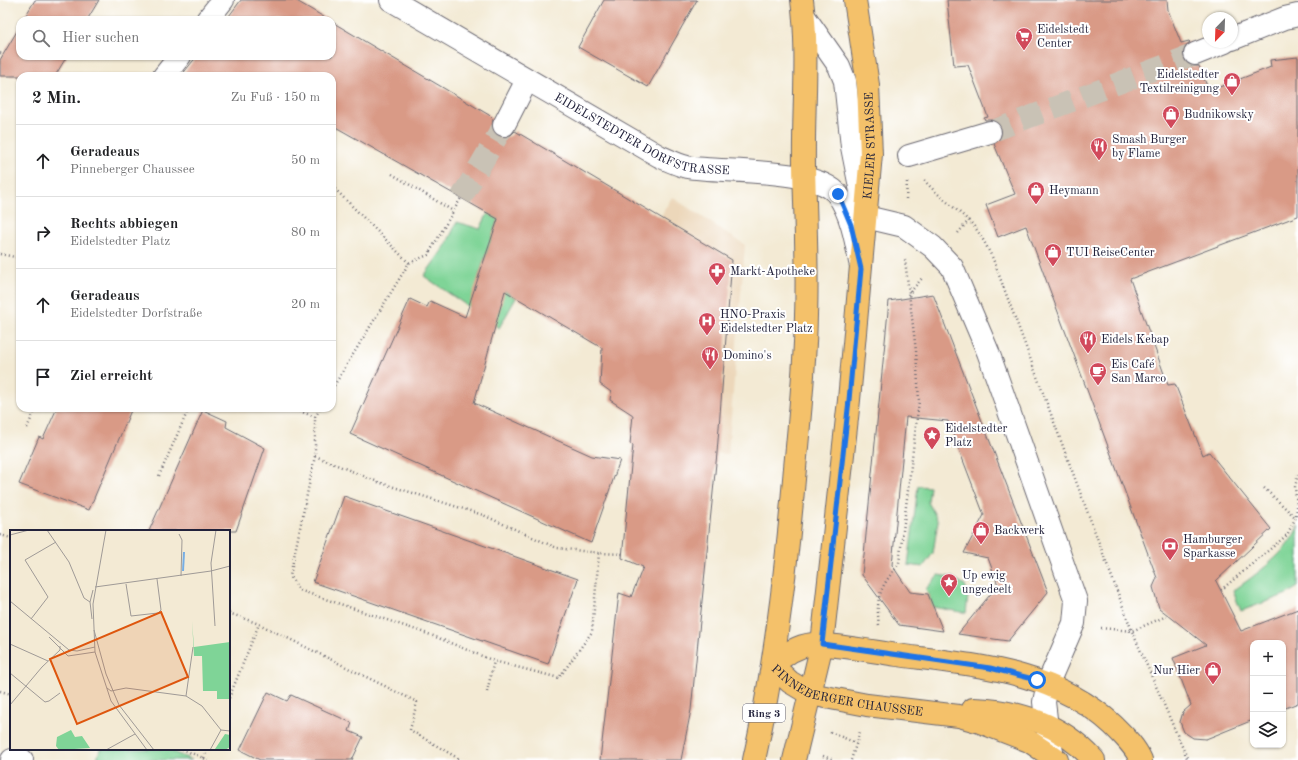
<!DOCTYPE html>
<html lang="de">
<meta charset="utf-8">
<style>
:root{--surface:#fff;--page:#f2f2f2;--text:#202124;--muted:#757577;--line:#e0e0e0}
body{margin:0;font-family:"Old Standard TT",serif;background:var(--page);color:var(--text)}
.controls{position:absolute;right:12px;bottom:12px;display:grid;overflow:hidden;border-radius:8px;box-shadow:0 1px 3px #0004}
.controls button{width:36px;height:36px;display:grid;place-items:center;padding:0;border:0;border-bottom:1px solid var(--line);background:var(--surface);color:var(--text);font:20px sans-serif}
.compass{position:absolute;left:1202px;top:12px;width:36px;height:36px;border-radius:50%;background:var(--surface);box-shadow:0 1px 3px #0004;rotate:203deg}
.stop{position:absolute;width:12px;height:12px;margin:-9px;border:3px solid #1a73e8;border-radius:50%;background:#fff}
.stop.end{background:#1a73e8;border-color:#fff;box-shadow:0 1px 4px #0008}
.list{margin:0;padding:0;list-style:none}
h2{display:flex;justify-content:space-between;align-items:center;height:52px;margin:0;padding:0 16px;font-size:17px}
h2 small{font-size:13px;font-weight:400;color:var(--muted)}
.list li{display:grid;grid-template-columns:26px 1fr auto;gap:12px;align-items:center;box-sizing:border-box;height:72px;padding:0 16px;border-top:1px solid var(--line)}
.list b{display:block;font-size:15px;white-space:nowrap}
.list p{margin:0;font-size:13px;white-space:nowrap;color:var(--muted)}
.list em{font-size:13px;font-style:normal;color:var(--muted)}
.icon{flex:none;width:22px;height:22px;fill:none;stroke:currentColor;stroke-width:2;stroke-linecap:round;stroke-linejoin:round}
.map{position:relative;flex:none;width:1298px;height:760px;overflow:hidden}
.search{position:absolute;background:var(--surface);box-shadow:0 1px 3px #0004;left:16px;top:16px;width:320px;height:44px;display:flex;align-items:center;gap:10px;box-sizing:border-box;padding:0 14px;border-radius:12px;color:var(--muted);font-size:15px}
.panel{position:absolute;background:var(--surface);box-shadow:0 1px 3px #0004;left:16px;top:72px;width:320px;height:340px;border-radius:12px}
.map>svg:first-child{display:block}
.built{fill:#ecd7ba}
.green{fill:#7fd497;stroke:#507b69}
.building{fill:#d99a86}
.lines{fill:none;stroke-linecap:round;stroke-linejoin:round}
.minor-tunnel{stroke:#c9c2b5;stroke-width:22;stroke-dasharray:22 11;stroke-linecap:butt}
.minor-casing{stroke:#6b6871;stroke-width:24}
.major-casing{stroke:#6b6871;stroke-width:24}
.path{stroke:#6b6871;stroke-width:2.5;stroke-dasharray:1 3;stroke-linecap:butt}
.minor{stroke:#fff;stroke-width:22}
.major{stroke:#f4c16a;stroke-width:22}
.route{stroke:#1a73e8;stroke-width:5}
.labels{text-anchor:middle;stroke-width:4;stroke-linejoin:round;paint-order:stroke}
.shield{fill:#fff;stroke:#646476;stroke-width:1}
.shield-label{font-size:11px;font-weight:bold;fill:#22223b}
.poi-label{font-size:12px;fill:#22223b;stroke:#fff;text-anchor:start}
.street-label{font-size:12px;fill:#22223b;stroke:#fff}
.inset-river{fill:none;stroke:#76aee5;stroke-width:2}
.inset-road{fill:none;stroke:#9f9a97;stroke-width:1}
.view{fill:#de560e;fill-opacity:0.15;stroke:#de560e;stroke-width:2}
.inset-edge{fill:none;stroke:#22223b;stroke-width:2}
</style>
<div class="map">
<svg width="1298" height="760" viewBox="0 0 1298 760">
<rect width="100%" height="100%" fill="#fff"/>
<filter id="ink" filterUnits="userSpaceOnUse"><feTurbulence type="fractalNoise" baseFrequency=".025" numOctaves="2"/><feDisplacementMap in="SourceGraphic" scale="8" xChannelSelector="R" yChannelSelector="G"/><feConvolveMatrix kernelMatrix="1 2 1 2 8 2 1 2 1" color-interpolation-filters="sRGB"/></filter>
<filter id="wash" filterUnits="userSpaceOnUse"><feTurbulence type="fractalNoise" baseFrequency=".012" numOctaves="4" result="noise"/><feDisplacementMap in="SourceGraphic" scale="16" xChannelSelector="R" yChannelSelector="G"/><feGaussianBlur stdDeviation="0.9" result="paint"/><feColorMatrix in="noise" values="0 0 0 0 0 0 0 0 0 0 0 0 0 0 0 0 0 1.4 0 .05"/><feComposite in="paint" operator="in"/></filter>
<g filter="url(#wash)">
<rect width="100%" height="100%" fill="#f3ead4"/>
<polygon class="built" points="672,197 745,245 728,454 638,448 638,418 610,400 619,287"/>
<g class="green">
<polygon points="488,213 498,219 479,276 516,298 499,328 424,276 446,245 457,222 480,229"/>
<polygon points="918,486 930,487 928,502 938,521 933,553 923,567 908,565"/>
<path d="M1298 526V587L1287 594 1241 611 1233 591C1255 575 1289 552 1298 526Z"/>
<polygon points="938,575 952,577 965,585 968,596 966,613 933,607 926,589"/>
<polygon points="100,749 166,749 192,760 97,760"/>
</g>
<g id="blocks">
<g class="building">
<polygon points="35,0 99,0 87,20 23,20"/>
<polygon points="241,0 295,0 329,20 226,20"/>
<polygon points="604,0 697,0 648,87 578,47"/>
<polygon points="947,0 1167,0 1168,10 1181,43 1189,41 1190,42 1185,46 1183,52 1184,59 1188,64 1193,66 1199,66 1209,91 1271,67 1270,60 1298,57 1298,216 1130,279 1168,385 1175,384 1203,455 1209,452 1271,529 1216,581 1241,631 1298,609 1298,703 1283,709 1283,643 1253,643 1253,720 1206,739 1193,738 1184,732 1180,722 1183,712 1191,705 1173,658 1206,645 1159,608 1153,587 1157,578 1026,226 998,237 986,205 1015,194 994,144 999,140 1002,135 1002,129 999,123 993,120 985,120 984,118 988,117 968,65 954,66"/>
<polygon points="332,22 489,115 493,119 492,126 494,132 498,136 505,137 510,136 515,131 732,260 717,453 691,710 681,760 600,760 619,593 631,597 643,567 622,558 633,445 630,444 633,415 610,400 611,392 600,384 602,348 505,291 474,403 592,456 620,460 591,543 350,434 410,299 427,307 430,301 465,317 498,219 332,125 332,76 181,76 197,56 332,56"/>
<polygon points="20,26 20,56 67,56 55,76 0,76 0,60"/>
<polygon points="933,294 1048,592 1008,641 958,634 998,585 988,558 964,553 984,515 948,421 906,417 892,565 910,592 928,594 943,631 899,625 862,575 889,301"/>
<polygon points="57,408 132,408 89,510 19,484 39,437 43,439"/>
<polygon points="203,410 227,421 226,427 265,448 236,531 149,531"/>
<polygon points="344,496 578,579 548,664 313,582"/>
<polygon points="268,692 287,701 291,695 352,723 349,731 363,737 352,760 260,760 240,750"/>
</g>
</g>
</g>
<g filter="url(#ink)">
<use href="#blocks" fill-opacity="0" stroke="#6b6871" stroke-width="1"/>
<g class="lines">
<g class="minor-tunnel">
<polyline points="990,132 1195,54"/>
<polyline points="461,198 504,125"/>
</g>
<g class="minor-casing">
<g id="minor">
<path id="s1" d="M391 0 659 156C668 160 678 165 687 167 721 173 818 167 838 195 851 213 856 241 860 262"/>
<polyline points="804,16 839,66 845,81 852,147 866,217 904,226 911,231 933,247 952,267 988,352 1076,601 1074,623 1048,683 1044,702 1047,727 1053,757"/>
<polyline points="207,20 223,0"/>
<polyline points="1232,39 1285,18 1298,15"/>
<polyline points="1195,54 1225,42"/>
<polyline points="164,76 180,56"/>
<polyline points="504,125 527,80"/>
<polyline points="909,156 990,132"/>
<polyline points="12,760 22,760"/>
</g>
</g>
<g class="major-casing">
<g id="major">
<path d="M773 666C784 654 797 646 813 644 841 645 870 651 897 655 973 665 1054 670 1113 725 1123 735 1135 746 1141 760"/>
<path id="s2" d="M773 666 790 682 810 694 867 705 959 716 980 722 1029 741 1057 760"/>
<path d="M973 709C1021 711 1061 724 1094 760"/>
<path d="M754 760C775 667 786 573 794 479 799 424 805 370 806 315 808 265 805 215 804 165 803 110 809 54 802 0"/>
<path id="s3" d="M794 760 822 644 849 400 871 154 868 85 855 0"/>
</g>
</g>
<g class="path">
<polyline points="0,53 3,54"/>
<polyline points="392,174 453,211"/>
<path d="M924 180C937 195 953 206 968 220 979 230 986 245 993 259L1132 631 1188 760"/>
<polyline points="332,186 409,263"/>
<polyline points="906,199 907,182"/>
<polyline points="958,233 969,220"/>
<polyline points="0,254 20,258"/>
<polyline points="908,295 923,277"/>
<polyline points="332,389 409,263 428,255 461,198"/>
<polyline points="292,408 315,417 315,456 290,576 299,590 431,635 494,661 559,678 592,632 599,553 622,554"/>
<polyline points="315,417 321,408"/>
<polyline points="27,428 36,408"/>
<polyline points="315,456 378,482 483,515 557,548 599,553"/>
<polyline points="159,476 189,408"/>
<polyline points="1264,488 1295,517"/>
<polyline points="0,535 11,538"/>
<polyline points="1221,590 1287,535 1296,517 1297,507 1295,487 1298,475"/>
<polyline points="229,613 259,624 417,702 410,730 461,760"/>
<path d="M879 625C875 593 882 587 899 563L919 401 916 351 905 260"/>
<polyline points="1101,628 1132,631 1169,615"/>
<polyline points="0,691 11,694"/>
<polyline points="487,692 494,661"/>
<polyline points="229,698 259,624"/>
<polyline points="830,732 856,743"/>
<polyline points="182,749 208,760"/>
<polyline points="823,756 834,760"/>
<polyline points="204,758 208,749"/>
<polyline points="851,760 860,732"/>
</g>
<use href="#minor" class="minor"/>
<use href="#major" class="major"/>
</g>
</g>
<g class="lines" filter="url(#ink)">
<polyline class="route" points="838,194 851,225 861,269 849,400 822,644 990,668 1037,680"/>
</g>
<defs>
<g id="supermarket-pin" transform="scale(0.9)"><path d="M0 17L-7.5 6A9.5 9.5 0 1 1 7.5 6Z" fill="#d1495b" stroke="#fff"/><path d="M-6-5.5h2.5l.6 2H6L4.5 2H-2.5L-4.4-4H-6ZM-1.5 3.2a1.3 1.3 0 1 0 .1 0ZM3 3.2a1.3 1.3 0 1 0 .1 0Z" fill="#fff"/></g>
<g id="shop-pin" transform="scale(0.9)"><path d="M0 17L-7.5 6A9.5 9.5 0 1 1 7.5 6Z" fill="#d1495b" stroke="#fff"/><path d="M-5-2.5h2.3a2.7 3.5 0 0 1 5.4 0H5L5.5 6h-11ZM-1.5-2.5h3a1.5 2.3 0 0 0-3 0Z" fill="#fff"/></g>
<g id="restaurant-pin" transform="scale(0.9)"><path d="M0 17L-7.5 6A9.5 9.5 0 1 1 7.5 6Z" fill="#d1495b" stroke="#fff"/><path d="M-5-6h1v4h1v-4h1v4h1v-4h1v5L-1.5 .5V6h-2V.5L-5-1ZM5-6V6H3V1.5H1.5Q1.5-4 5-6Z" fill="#fff"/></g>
<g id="pharmacy-pin" transform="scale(0.9)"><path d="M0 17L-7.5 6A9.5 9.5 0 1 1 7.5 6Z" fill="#d1495b" stroke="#fff"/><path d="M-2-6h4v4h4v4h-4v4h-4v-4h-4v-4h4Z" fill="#fff"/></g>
<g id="hospital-pin" transform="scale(0.9)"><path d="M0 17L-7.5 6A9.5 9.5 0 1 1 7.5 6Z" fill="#d1495b" stroke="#fff"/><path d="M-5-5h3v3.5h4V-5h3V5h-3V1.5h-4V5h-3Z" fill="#fff"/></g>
<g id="cafe-pin" transform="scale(0.9)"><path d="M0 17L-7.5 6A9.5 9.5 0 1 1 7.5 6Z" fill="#d1495b" stroke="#fff"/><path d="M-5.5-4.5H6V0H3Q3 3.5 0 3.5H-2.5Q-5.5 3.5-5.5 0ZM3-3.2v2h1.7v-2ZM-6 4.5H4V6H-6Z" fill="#fff"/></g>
<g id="sight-pin" transform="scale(0.9)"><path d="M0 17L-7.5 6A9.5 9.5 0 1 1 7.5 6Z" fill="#d1495b" stroke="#fff"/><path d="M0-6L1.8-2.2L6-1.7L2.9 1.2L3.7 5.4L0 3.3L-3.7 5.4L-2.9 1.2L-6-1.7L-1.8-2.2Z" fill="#fff"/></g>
<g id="bank-pin" transform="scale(0.9)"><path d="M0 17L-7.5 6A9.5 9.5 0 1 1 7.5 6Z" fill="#d1495b" stroke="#fff"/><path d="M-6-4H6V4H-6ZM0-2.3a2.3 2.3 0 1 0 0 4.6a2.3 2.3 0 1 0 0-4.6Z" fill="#fff"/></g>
</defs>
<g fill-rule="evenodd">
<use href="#supermarket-pin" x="1024" y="36"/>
<use href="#shop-pin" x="1232" y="81"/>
<use href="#shop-pin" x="1171" y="114"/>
<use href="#restaurant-pin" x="1099" y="146"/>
<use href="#shop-pin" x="1036" y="190"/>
<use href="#shop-pin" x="1053" y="252"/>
<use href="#pharmacy-pin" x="717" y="271"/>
<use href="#hospital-pin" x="707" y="321"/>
<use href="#restaurant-pin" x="1088" y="339"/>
<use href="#restaurant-pin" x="710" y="355"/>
<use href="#cafe-pin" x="1098" y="371"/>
<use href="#sight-pin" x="932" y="435"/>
<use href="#shop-pin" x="981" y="530"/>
<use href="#bank-pin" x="1170" y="546"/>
<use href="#sight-pin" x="949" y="582"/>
<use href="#shop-pin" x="1213" y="670"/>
</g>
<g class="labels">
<rect class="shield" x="743" y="704" width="42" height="18" rx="3"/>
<g class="shield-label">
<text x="764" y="717">Ring 3</text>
</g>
<g class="poi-label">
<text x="1037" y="33">Eidelstedt<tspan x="1037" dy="14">Center</tspan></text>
<text x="1219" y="78" text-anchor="end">Eidelstedter<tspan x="1219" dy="14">Textilreinigung</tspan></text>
<text x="1184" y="118">Budnikowsky</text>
<text x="1112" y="143">Smash Burger<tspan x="1112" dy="14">by Flame</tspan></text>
<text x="1049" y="194">Heymann</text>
<text x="1066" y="256">TUI ReiseCenter</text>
<text x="730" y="275">Markt-Apotheke</text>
<text x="720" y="318">HNO-Praxis<tspan x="720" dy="14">Eidelstedter Platz</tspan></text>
<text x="1101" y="343">Eidels Kebap</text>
<text x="723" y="359">Domino's</text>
<text x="1111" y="368">Eis Café<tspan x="1111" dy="14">San Marco</tspan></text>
<text x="945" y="432">Eidelstedter<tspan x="945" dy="14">Platz</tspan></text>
<text x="994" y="534">Backwerk</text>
<text x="1183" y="543">Hamburger<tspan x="1183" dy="14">Sparkasse</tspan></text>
<text x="962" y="579">Up ewig<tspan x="962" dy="14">ungedeelt</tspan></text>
<text x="1200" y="674" text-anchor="end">Nur Hier</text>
</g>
<g class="street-label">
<text dy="4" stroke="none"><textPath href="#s1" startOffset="287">EIDELSTEDTER DORFSTRASSE</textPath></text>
<text dy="4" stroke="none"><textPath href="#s3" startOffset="620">KIELER STRASSE</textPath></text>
<text dy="4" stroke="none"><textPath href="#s2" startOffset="81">PINNEBERGER CHAUSSEE</textPath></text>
</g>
</g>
<g transform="translate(10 530)">
<rect width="220" height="220" fill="#f3ead4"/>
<path d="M182 91 184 117 220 112V169H207V161H193L192 126H184ZM61 200 65 207 72 206 80 218 49 220 46 216 47 207ZM215 204 220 205V217L215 220 205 219Z" fill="#7fd497"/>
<path class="inset-river" d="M173 41 174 22"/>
<path class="inset-road" d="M37 0 59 32 74 68 80 72M96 0 83 74 85 122 101 171 137 220M169 4 172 10 171 46M0 5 19 0M116 54 121 86 148 83 151 80 147 49M85 57 201 41 220 36M0 71 59 120 67 121 85 117M21 89 38 67 15 30 46 12M82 89 80 72 83 60M205 96 201 33 206 0M84 100 96 144 109 175 144 220M39 107 58 126 85 122M0 114 38 131M0 143 35 172 39 171 50 163M97 158 101 161 116 158 176 166 192 176 211 200 220 201M176 166 183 117M0 175 32 137 50 120V116M96 220 125 204M200 220 211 200"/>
<path class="view" d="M151 82 178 147 67 194 40 129Z"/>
<rect width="220" height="220" class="inset-edge"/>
</g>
</svg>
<div class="controls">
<button>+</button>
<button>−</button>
<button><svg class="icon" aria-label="layers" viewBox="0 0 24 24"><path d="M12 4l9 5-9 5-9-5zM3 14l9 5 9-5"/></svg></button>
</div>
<svg class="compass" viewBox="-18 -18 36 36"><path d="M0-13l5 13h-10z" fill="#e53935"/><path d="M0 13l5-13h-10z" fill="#757577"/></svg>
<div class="stop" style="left:1037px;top:680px"></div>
<div class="stop end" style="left:838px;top:194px"></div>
<div class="search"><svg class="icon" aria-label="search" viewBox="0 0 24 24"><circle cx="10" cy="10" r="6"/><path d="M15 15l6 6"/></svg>Hier suchen</div>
<section class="panel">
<h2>2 Min.<small>Zu Fuß · 150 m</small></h2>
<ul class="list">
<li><svg class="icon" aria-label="ahead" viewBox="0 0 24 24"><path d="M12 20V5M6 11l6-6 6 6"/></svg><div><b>Geradeaus</b><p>Pinneberger Chaussee</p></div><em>50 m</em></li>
<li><svg class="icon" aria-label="right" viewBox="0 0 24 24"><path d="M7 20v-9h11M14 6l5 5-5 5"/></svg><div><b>Rechts abbiegen</b><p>Eidelstedter Platz</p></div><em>80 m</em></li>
<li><svg class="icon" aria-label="ahead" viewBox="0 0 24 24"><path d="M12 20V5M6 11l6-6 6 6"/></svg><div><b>Geradeaus</b><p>Eidelstedter Dorfstraße</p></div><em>20 m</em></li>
<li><svg class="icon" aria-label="arrive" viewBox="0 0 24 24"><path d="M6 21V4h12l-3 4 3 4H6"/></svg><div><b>Ziel erreicht</b></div></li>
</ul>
</section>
</div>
